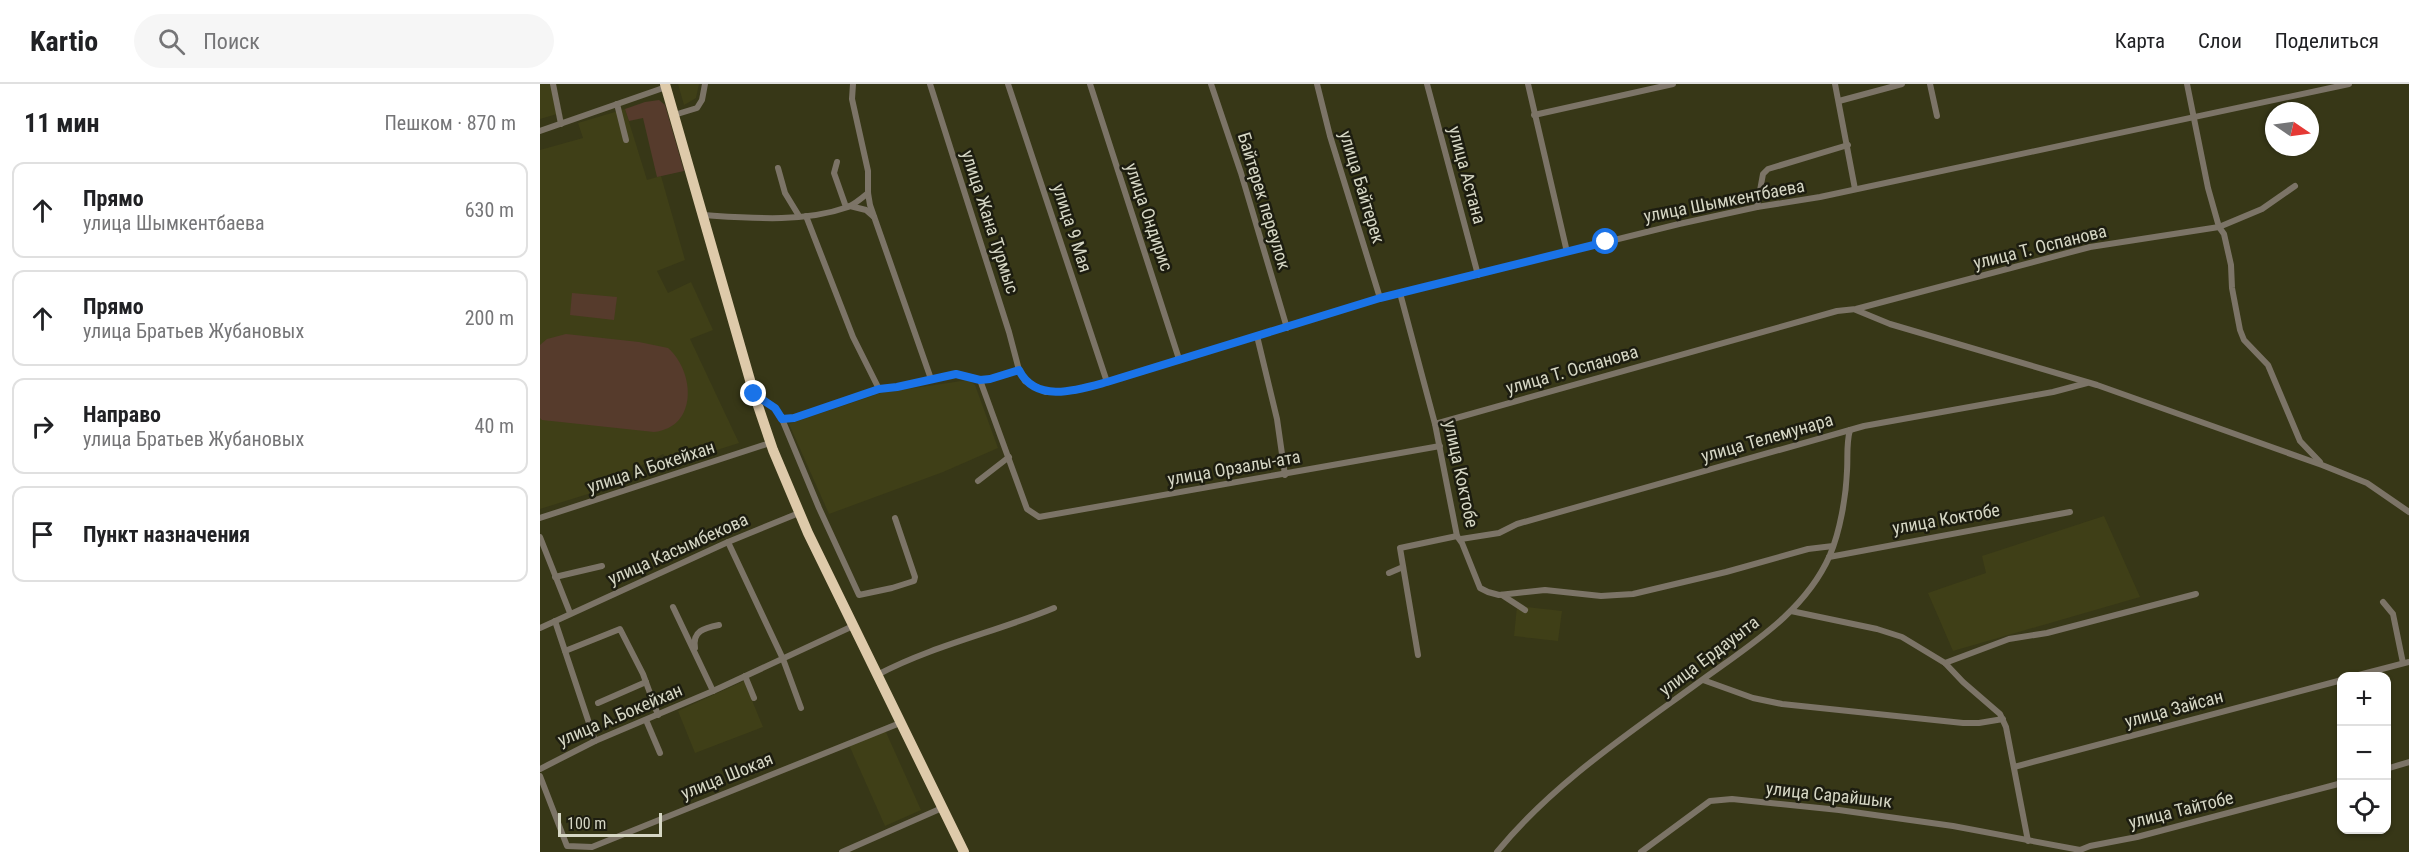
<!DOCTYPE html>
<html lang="ru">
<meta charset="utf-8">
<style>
:root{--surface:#fff;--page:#f6f6f6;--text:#202124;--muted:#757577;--line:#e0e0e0}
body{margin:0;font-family:"Roboto Condensed",sans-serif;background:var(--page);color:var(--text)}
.controls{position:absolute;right:18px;bottom:18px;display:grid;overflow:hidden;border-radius:12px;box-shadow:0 2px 4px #0004}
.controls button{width:54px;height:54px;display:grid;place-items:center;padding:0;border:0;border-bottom:2px solid var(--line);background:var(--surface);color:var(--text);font:30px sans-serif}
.compass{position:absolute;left:1725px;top:18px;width:54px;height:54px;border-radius:50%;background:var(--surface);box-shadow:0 2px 4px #0004;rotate:103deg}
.scale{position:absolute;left:18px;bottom:15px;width:104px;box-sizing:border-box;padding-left:6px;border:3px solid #d6d7c5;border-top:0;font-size:16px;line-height:21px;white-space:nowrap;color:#d6d7c5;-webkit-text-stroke:4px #1d1d10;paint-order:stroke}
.stop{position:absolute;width:18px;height:18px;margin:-14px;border:4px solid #1a73e8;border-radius:50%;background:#fff}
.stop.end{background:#1a73e8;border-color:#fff;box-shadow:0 2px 6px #0008}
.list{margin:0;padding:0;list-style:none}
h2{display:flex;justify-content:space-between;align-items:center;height:78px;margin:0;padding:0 24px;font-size:26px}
h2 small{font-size:20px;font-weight:400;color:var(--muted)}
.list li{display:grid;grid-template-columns:39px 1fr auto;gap:18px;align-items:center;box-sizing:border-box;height:96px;margin:0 12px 12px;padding:0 12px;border:2px solid var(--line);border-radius:12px}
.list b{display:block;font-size:22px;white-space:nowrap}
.list p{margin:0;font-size:20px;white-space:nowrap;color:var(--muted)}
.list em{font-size:20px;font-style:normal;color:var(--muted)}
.icon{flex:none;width:33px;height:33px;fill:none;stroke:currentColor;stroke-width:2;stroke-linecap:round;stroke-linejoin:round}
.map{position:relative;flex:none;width:1869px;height:768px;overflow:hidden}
header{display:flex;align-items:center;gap:36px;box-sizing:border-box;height:84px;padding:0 30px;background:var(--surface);border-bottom:2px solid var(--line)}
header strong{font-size:28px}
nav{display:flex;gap:33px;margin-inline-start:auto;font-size:21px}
.search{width:420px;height:54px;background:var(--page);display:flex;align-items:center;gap:15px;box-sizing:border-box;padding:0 21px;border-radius:33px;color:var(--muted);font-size:22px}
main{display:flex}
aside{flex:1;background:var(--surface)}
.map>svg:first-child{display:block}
.built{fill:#3f3f17}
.green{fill:#563b2c}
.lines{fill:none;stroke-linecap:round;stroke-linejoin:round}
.street{stroke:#7c7467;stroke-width:6}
.highway{stroke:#decaaa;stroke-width:10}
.route{stroke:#1a73e8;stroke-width:8}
.labels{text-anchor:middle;stroke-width:5;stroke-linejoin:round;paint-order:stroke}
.street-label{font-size:18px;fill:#d6d7c5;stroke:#1d1d10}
</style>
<header>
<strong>Kartio</strong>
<div class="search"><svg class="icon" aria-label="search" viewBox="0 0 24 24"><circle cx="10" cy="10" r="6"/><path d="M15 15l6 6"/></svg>Поиск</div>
<nav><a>Карта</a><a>Слои</a><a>Поделиться</a></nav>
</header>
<main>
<aside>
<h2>11 мин<small>Пешком · 870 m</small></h2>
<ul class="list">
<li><svg class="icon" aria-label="ahead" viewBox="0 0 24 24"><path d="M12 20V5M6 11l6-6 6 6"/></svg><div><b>Прямо</b><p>улица Шымкентбаева</p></div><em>630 m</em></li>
<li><svg class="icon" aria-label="ahead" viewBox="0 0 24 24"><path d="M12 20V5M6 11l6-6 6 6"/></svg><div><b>Прямо</b><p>улица Братьев Жубановых</p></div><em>200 m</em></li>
<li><svg class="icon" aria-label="right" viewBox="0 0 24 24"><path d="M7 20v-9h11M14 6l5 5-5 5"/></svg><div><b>Направо</b><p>улица Братьев Жубановых</p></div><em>40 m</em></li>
<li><svg class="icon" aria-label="arrive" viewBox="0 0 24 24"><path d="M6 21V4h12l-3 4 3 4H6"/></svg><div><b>Пункт назначения</b></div></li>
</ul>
</aside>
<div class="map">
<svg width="1869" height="768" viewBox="0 0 1869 768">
<rect width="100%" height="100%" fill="#373717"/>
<g class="built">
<polygon points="0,0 11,0 17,30 0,35"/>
<polygon points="138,0 159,0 156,14 144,21"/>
<polygon points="85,25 107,96 121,92 145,176 117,187 128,209 151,198 173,246 150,255 199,359 133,380 123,370 48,410 0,425 0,66 43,54 38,39"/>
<polygon points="428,296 435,301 458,364 403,388 289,430 249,340 341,309"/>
<polygon points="1564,432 1600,513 1413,567 1388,509 1446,489 1442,472"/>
<polygon points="977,522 1022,527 1018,557 974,552"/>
<polygon points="204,597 223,643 155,669 138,627"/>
<polygon points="345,646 381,726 345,742 309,661"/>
</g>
<g class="green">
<polygon points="119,16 125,21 144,87 117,93 103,34 89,37 85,25 105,18"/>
<polygon points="32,209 77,213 74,236 30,231"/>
<path d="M26 250 99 258 128 264C155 288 158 343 114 348L2 336 0 334V261L7 255Z"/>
</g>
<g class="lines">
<g class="street">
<polyline points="13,0 21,40"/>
<polyline points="313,0 312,15 328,87 328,109 330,121 391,295"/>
<polyline points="390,0 469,248 479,286 485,297 506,308 532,307 567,298 840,214 1139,140 1217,123 1280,113 1809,0"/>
<polyline points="468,0 567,298"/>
<polyline points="550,0 639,275"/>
<polyline points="671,0 701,89 747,244"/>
<polyline points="777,0 790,52 840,214"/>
<polyline points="887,0 938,191"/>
<polyline points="988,0 1027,168"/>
<polyline points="1295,0 1315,105"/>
<polyline points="1390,0 1397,32"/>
<polyline points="1647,0 1668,104 1679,143 1684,150 1691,181 1692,204 1700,246 1704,256 1728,281 1760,357 1780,378"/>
<polyline points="1299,17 1362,0"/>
<polyline points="77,20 86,56"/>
<polyline points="134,31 157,24 162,16 165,0"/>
<polyline points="994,31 1133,0"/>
<polyline points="0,47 126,3"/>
<polyline points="297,78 294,89 306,123"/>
<polyline points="238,84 245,109 259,132"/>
<polyline points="310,122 326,126 334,133"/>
<polyline points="1217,123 1223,90 1228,85 1308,61"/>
<path d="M163 131C210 134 263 139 308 123 315 120 322 114 328 109"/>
<polyline points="266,132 313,253 339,305"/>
<polyline points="860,209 895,340 917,452 922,459 940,504 948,508 959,511 1005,506 1061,512 1093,510 1186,488 1268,465 1293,462"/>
<polyline points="1316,226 1350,240 1557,301 1782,381 1827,399 1869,428"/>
<polyline points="717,252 737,335 745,391"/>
<polyline points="440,296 487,425 499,433 900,362"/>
<polyline points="215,310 235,324 242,335 279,424 319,511 352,504 374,497 375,493 355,434"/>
<polyline points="242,335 254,334 339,305 357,303 416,290 440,296 450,295 479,286"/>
<polyline points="895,340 1297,227 1316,225 1550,163 1679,143 1722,125 1755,102"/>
<polyline points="438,397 469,373"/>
<polyline points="0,434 230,359"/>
<polyline points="0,453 30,529"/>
<polyline points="921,455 959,449 977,440 1324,342 1513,308 1547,299"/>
<polyline points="188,458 243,575 261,624"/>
<polyline points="1289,473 1530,428"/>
<polyline points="849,489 863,483"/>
<polyline points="15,493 62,482"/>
<polyline points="962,511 985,526"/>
<polyline points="1843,518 1853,530 1863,579"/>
<polyline points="133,523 173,607"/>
<polyline points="1251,527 1337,545 1362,553 1405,579 1423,598 1460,630 1466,643 1488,757"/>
<polyline points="15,537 55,657"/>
<polyline points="0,544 188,458 259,429"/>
<path d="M155 564C152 547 164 544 179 541"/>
<polyline points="25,567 80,545 103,590 118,631"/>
<polyline points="878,571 860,464 917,452"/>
<polyline points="1405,579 1469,555 1507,549 1656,510"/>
<path d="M337 591C394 561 456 548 514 524"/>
<polyline points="205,592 214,614"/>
<polyline points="1815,592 1869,578"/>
<polyline points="1163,596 1213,614 1242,620 1423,639 1439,639 1463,635"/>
<polyline points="58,619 106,598"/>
<polyline points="106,636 120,669"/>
<polyline points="1474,683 1802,596"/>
<polyline points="0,685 55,657 173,607 313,542"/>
<polyline points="1846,685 1869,678"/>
<polyline points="0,692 27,762 52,763 360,639"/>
<polyline points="302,768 402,724"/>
<path d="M957 768C1013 699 1091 648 1162 596 1210 561 1265 528 1290 471 1300 447 1306 413 1307 387 1308 373 1306 360 1310 346"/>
<polyline points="1101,768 1170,717 1192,715 1299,726 1413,742 1540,766 1550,762 1597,753 1802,699"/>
</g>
<polyline class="highway" points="125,0 214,310 233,366 268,449 424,768"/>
</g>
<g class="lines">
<path class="route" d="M214 310 235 324 242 335 254 334 339 305 357 303 416 290 440 296 450 295 479 286C496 320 538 306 567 298L840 214 1066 158"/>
</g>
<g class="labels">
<g class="street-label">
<text transform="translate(927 91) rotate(75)" y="6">улица Астана</text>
<text transform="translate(822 103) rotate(73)" y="6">улица Байтерек</text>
<text transform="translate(724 117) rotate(73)" y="6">Байтерек переулок</text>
<text transform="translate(1184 117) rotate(-11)" y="6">улица Шымкентбаева</text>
<text transform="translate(609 133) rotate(71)" y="6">улица Ондирис</text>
<text transform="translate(450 138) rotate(72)" y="6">улица Жана Турмыс</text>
<text transform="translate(532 144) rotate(72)" y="6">улица 9 Мая</text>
<text transform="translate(1500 163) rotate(-14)" y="6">улица Т. Оспанова</text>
<text transform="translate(1032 286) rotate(-16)" y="6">улица Т. Оспанова</text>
<text transform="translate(1227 354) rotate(-16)" y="6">улица Телемунара</text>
<text transform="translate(111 383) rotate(-18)" y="6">улица А Бокейхан</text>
<text transform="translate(694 384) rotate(-10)" y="6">улица Орзалы-ата</text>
<text transform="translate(921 390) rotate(78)" y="6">улица Коктобе</text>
<text transform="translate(1406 435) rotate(-10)" y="6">улица Коктобе</text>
<text transform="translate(138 465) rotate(-24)" y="6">улица Касымбекова</text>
<text transform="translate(1169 572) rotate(-37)" y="6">улица Ердауыта</text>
<text transform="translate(1634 625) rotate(-15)" y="6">улица Зайсан</text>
<text transform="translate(80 631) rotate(-23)" y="6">улица А.Бокейхан</text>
<text transform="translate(187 692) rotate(-22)" y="6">улица Шокая</text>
<text transform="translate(1289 711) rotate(6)" y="6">улица Сарайшык</text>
<text transform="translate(1641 726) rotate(-14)" y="6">улица Тайтобе</text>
</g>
</g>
</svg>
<div class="controls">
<button>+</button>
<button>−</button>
<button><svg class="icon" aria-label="locate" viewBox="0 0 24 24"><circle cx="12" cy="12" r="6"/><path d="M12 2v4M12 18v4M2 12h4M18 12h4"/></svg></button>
</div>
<svg class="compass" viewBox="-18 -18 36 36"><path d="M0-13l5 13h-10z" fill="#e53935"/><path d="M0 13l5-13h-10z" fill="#757577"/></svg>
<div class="scale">100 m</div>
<div class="stop" style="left:1066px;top:158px"></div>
<div class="stop end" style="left:214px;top:310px"></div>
</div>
</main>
